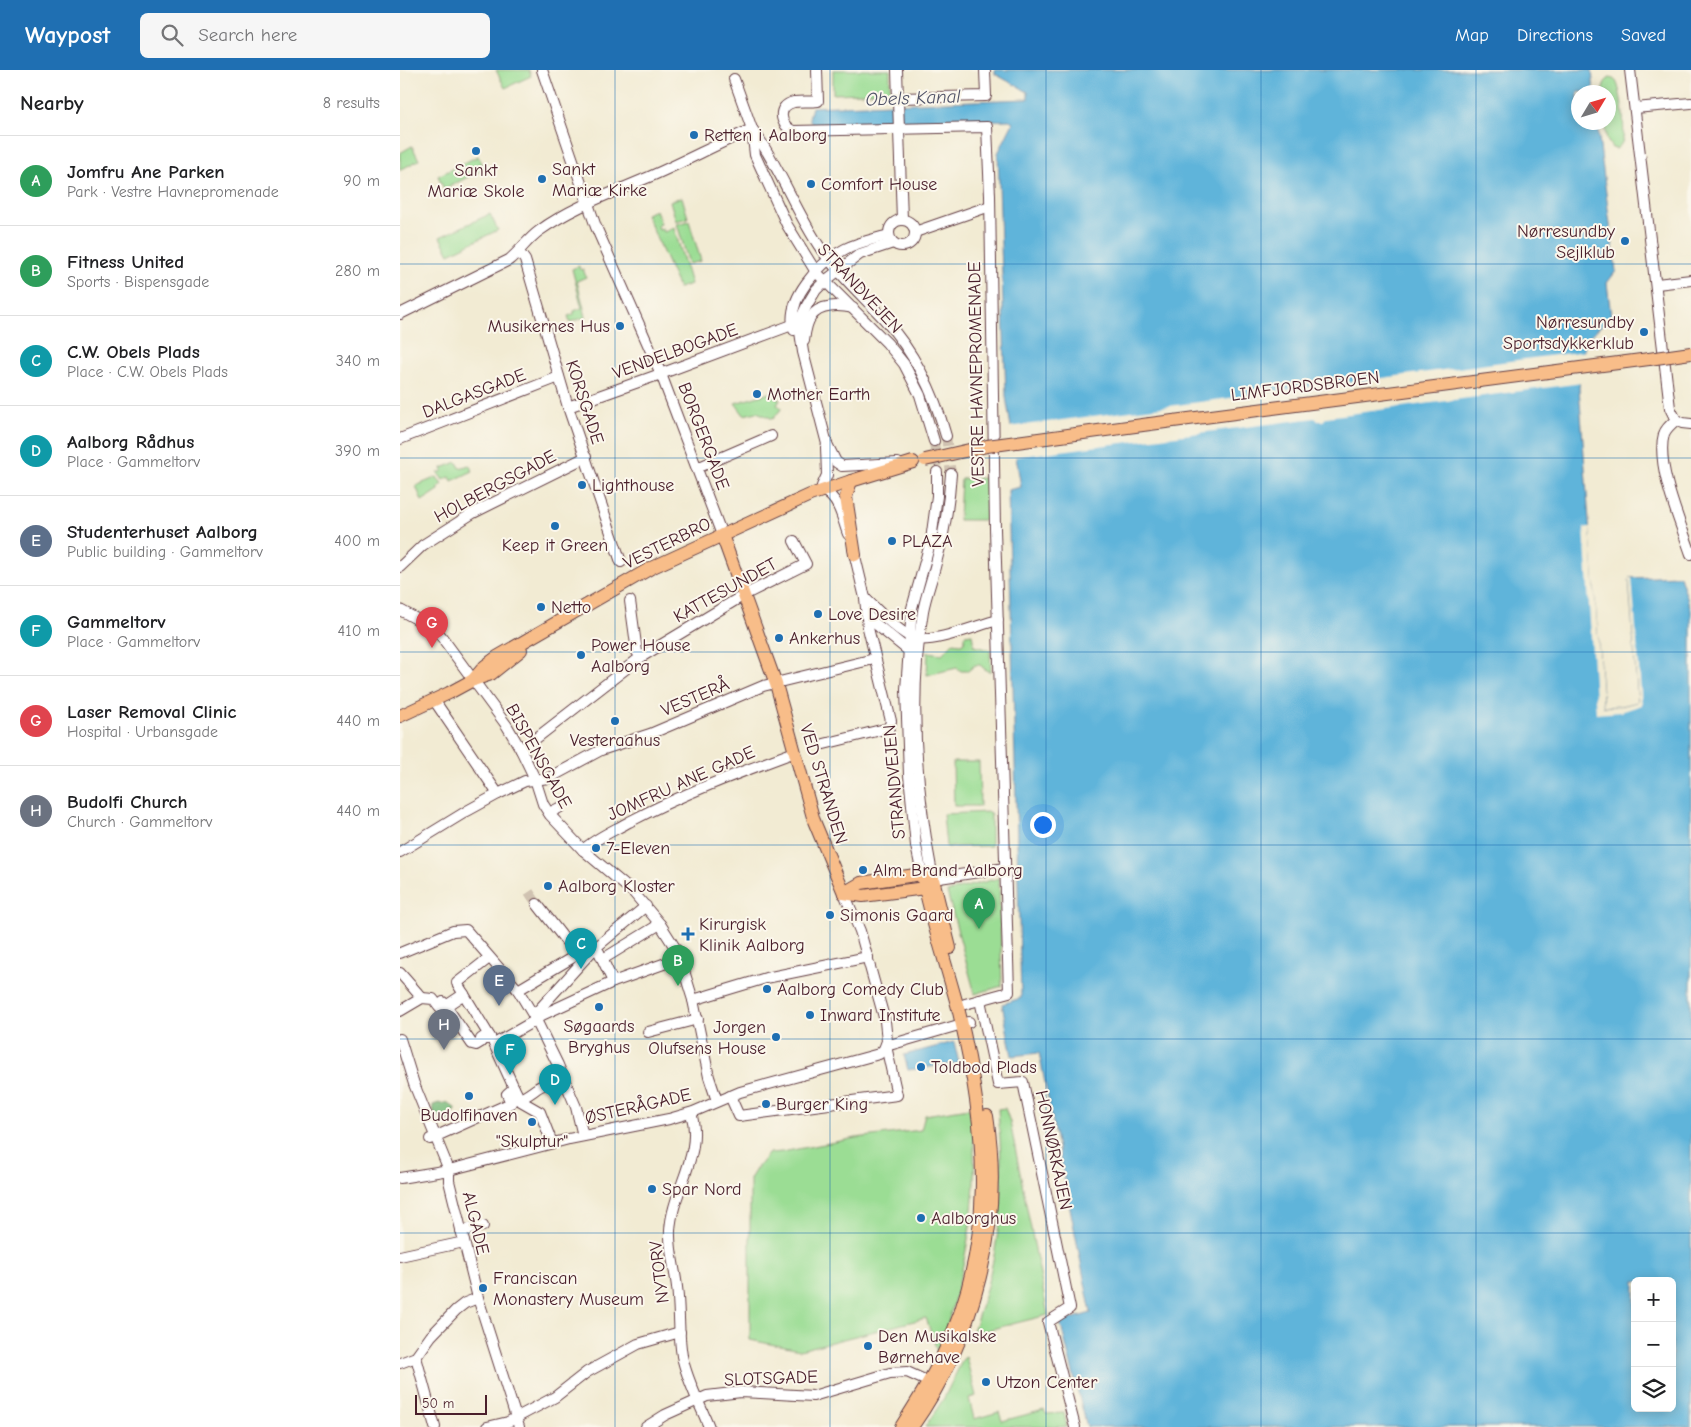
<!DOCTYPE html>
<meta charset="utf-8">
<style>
:root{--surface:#fff;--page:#f6f6f6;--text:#202124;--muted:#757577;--line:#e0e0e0;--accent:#1f6fb2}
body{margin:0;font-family:"Comic Neue",sans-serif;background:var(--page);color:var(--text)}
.controls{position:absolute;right:15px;bottom:15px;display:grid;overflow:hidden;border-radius:8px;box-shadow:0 2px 12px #0003}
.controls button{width:45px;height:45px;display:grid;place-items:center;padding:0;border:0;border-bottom:1px solid var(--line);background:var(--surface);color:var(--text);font:25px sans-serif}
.compass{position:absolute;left:1171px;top:15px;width:45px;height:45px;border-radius:50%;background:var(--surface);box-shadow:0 2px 12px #0003;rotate:52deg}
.scale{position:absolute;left:15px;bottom:12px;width:72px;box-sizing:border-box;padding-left:5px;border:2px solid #4a1f2b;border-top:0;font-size:14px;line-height:18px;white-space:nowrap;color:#4a1f2b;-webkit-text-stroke:4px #fbf7ec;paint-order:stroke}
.you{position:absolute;left:642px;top:754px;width:18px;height:18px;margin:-12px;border:4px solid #fff;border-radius:50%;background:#1a73e8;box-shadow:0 0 0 8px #1a73e833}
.badge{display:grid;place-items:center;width:32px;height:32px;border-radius:50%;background:var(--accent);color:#fff;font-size:16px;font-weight:700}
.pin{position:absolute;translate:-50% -41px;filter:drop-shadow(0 1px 2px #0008)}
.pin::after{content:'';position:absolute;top:26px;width:18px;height:15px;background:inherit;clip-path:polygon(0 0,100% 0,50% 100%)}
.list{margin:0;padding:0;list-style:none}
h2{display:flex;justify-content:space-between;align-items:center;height:65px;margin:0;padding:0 20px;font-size:21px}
h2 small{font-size:16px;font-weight:400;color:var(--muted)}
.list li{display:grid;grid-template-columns:32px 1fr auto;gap:15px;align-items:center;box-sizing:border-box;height:90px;padding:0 20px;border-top:1px solid var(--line)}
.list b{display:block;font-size:19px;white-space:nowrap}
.list p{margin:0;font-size:16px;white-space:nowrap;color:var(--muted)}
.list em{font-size:16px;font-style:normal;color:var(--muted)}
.icon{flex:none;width:28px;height:28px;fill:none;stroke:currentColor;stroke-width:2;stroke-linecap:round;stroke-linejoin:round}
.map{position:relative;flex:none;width:1291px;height:1357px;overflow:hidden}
header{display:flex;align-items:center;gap:30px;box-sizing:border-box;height:70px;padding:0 25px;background:var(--accent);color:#fff}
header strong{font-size:24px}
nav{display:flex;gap:28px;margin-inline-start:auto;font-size:18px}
.search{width:350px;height:45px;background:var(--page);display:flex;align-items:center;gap:12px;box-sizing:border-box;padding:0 18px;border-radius:8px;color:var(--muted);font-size:19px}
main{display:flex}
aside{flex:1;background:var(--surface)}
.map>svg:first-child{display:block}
.green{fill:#9bdd94;stroke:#727e60}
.forest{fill:#7cbc7e;stroke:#636e54}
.water{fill:#5eb4da;stroke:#546a82;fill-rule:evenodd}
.pier{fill:#f2ebd3}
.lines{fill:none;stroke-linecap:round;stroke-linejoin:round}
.minor-tunnel{stroke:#d0c2b1;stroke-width:10;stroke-dasharray:10 5;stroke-linecap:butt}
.minor-casing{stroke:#633e44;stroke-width:12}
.major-casing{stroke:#633e44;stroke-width:14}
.minor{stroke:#fff;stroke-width:10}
.major{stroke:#f8bd89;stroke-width:12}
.major-bridge-casing{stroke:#633e44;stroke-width:14;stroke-linecap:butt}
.major-bridge{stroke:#f8bd89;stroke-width:12}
.grid{fill:none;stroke:#1f6fb2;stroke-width:1;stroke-opacity:0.55}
.poi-dot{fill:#1f6fb2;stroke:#fbf7ec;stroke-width:2}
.labels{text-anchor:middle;stroke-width:4;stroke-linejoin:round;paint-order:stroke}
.poi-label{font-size:18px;fill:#4a1f2b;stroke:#fbf7ec;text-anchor:start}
.street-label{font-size:18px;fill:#4a1f2b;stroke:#fbf7ec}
.water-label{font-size:19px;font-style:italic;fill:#515368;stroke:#fbf7ec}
</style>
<header>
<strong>Waypost</strong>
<div class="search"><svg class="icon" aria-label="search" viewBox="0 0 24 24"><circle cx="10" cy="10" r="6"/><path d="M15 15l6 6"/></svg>Search here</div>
<nav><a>Map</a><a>Directions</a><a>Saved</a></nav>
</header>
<main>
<aside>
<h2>Nearby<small>8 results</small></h2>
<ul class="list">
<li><span class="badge" style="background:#2e9e5b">A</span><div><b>Jomfru Ane Parken</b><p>Park · Vestre Havnepromenade</p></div><em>90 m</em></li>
<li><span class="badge" style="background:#2e9e5b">B</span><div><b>Fitness United</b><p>Sports · Bispensgade</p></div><em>280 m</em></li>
<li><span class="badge" style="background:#0f9aa8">C</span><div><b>C.W. Obels Plads</b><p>Place · C.W. Obels Plads</p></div><em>340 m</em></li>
<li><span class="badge" style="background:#0f9aa8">D</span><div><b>Aalborg Rådhus</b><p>Place · Gammeltorv</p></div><em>390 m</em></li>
<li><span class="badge" style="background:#5c6f8a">E</span><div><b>Studenterhuset Aalborg</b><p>Public building · Gammeltorv</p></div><em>400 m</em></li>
<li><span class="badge" style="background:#0f9aa8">F</span><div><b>Gammeltorv</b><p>Place · Gammeltorv</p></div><em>410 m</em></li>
<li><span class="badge" style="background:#e0444e">G</span><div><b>Laser Removal Clinic</b><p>Hospital · Urbansgade</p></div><em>440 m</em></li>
<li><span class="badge" style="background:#6b7280">H</span><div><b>Budolfi Church</b><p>Church · Gammeltorv</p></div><em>440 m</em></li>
</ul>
</aside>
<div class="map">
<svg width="1291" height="1357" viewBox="0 0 1291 1357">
<rect width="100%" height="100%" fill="#fbf7ec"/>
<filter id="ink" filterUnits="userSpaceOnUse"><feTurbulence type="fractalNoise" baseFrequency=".02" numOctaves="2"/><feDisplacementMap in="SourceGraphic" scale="10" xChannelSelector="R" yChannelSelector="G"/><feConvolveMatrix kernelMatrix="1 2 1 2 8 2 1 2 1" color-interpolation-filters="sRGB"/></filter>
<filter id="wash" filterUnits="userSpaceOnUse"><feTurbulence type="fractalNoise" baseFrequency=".0096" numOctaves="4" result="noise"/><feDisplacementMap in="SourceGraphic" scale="20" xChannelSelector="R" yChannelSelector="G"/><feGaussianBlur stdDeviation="1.12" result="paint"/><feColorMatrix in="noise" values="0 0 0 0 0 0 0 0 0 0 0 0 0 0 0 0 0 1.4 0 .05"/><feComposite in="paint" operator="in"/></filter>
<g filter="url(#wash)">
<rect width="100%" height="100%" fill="#f2ebd3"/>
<g class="green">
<polygon points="96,0 129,0 131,6 105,18"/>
<polygon points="433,0 490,0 490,22 433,24"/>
<path d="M1210 8C1215 9 1217 12 1218 16 1222 28 1225 57 1223 69 1222 74 1220 76 1216 79L1212 78 1207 70 1204 53 1208 52V22H1203C1203 16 1204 11 1210 8Z"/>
<polygon points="12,76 19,90 0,100 0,83"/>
<polygon points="78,86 84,99 44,119 38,106"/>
<polygon points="282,127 288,148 276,151 270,131"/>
<polygon points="256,140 261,154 258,155 259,160 263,159 264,162 274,158 291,214 279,218 246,144"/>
<polygon points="90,144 98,160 49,184 40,167"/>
<polygon points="289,151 301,191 289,194 277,154"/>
<polygon points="179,196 180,200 183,199 186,207 177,211 186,247 170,252 168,246 174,244 174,241 182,238 172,199"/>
<polygon points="373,322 376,323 375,327 380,330 377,335 382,338 373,349 357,342 344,345 335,333"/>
<polygon points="57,392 60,398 69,395 73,401 52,411 50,407 43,410 38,403 43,401 42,398"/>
<polygon points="37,407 42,415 39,417 39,420 22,431 16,416"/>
<polygon points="586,408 587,450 559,450 561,409"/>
<polygon points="572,564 574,576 590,580 591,601 587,601 580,595 575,595 568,601 561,601 557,598 527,605 528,582 542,584 553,573 561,574 564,572 565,565"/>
<polygon points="553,692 579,692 580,736 554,736"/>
<polygon points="589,742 591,744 591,776 547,777 546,776 543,744"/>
<polygon points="599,808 602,916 575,924 547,822"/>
<path d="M569 1038C571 1052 574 1066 574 1080 577 1151 560 1217 538 1284L526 1248 400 1280 350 1270V1109L356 1099 369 1083 382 1082 456 1068 521 1060 525 1045Z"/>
<path d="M605 1038 610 1052 648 1245 572 1264C583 1233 592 1201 597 1168 604 1126 601 1082 598 1039Z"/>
<polygon points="566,1287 576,1326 569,1328 574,1349 599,1342 602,1351 644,1340 646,1344 664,1343 667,1357 525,1357 544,1328 563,1289"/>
</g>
<polygon class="forest" points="47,1032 56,1039 55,1041 52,1042 50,1050 48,1051 34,1044 33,1035 39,1033 41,1034"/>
<g class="water">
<path d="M595 0H1192L1194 22H1178V52L1197 53 1216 201 1207 213 1211 246 1185 271 1179 318 1203 637 1222 636 1238 632 1229 508 1280 506 1291 540V1357H687L660 1252 691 1243 639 983 612 986 602 934 621 928 608 420 621 417 606 327 598 83 613 53 610 50 413 56 409 48 412 37 628 29V22L595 4ZM1235 1211H1272V1338H1235Z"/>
<polygon points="554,972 559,993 508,1000 504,985"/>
</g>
<g class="pier">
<polygon points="1186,281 1182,313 927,347 923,351 918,351 915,348 614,387 609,357 853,325 857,319 863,320 865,323 910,317 912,313 915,312 920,312 923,316"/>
<polygon points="1190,457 1203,637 1222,636 1238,632 1229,508 1232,508 1242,635 1221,642 1196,644 1184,458"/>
</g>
</g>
<g filter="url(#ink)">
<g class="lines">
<g class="minor-tunnel">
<polyline points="546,366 551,404"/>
<polyline points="534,371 537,402"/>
<polyline points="129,822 137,834"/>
</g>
<g class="minor-casing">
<g id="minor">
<polyline points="142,0 196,157 261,304 322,465"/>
<path d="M417 0 418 31C410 32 401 31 394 32 376 36 380 55 393 61L587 57 590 126 595 459 609 922 565 934"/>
<polyline points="497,0 502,150"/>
<polyline points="1230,0 1270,338 1276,350"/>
<polyline points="334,9 352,59 355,85 387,155 416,202 487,273 504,294 520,325 534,371"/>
<polyline points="498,28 586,26 585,0"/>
<polyline points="1235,38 1291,33"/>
<path d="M353 60C380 97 395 141 421 179 439 205 463 226 484 249 515 283 534 322 546 366"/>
<circle cx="502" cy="163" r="13"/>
<polyline points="515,162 590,136"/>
<polyline points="493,173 460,184 425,211 416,220 407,235 400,250 400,262 403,282 427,374 436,392 442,396 498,393"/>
<polyline points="119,182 125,190 168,337 221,492"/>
<polyline points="1257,214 1291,210"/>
<path d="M0 244 109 190C120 181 128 169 139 161 172 137 212 123 249 107 284 92 317 74 352 59"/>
<path d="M394 260C385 229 419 193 445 179 458 172 475 169 489 165"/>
<path d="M404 271C405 264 406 253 411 247 419 234 440 235 453 238"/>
<polyline points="168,337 255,306 392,255"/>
<path d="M1276 350C1271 354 1266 358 1264 364 1255 395 1281 454 1291 484"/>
<polyline points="1276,350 1282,353 1291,354"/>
<polyline points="0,369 159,307"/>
<polyline points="297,398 371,366"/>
<path d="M551 404C549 434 544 464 536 493 532 510 526 525 523 541 508 630 516 721 533 809L605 798"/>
<polyline points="422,416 427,405 426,377"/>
<path d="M424 421C440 430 442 448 448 464"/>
<polyline points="0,497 23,475 73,443 186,387"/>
<path d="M465 528C476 539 501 565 516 569 535 573 578 555 598 550"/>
<polyline points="230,531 237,582 241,587"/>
<polyline points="0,540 33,558 41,566 107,656 121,680 135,709 143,734 150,745 183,780 234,823 260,854 274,876 280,888 293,930 309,1007 317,1031"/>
<polyline points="466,543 472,551 509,581"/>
<polyline points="34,630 98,724"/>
<polyline points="424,674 489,658 491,651 468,558 465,528 453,478"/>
<polyline points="121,680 241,587 344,525 406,494 394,471"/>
<polyline points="149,743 159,738"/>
<path d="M183 780C196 768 213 761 229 752 282 724 338 703 395 682"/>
<polyline points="0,782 67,741 98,724 125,711 149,708 201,680 250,664 363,616 474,589"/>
<polyline points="522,804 516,776 509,705 506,619 512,538 531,470 537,426 537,402"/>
<polyline points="137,834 177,885"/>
<polyline points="0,883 53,861 66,860 118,920 136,950 158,995 176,1037 183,1066"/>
<polyline points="89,888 57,913 90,967"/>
<polyline points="203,889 260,854"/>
<polyline points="0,903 22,928"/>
<polyline points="213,912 280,888"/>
<polyline points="118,920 185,880 193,879"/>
<polyline points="293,930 366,908 468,887"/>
<polyline points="580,930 598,1014 623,1012 670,1238 648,1252 675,1357"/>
<polyline points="43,932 46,936 64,924"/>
<polyline points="40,938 46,936 72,974 76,975 81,972 81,969 84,967 87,969 90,967"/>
<polyline points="0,941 22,928 33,929 39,937"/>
<polyline points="134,945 194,879 246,836"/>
<polyline points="248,962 298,949"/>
<polyline points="0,969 14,1014 49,1100 49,1111 78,1228 119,1357"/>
<polyline points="486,976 569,952"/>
<polyline points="114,1018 94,974 136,950 142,945 213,912 199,882 194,879"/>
<polyline points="330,1026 339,1046 497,1025 486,976"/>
<polyline points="118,1028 119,1030 140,1042 152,1073"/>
<path d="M119 1030C126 1026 131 1023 136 1019 144 1013 155 1011 164 1008"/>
<path d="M291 1043C304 1084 272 1120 270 1161 269 1179 275 1199 277 1217 280 1240 278 1263 282 1286 287 1311 300 1334 309 1357"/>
<polyline points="84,1045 111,1033 107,1024 114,1018 117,1024"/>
<polyline points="30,1069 81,1046"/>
<polyline points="0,1108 49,1100 169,1069 269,1049 293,1042 340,1022 479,984 484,979 487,971 485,951 460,861 444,823"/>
<polyline points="61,1161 83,1156"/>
<polyline points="0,1186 64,1172"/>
<polyline points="16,1287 35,1357"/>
<polyline points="0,1293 16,1287 31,1266 56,1240 65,1233 78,1228"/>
<polyline points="87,1357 108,1352 155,1327 187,1302 238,1274 280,1262"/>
<polyline points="246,1357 265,1345 307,1326 341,1322 413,1326 490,1303 507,1302 529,1312"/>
</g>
</g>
<g class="major-casing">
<g id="major">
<polyline points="750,354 1249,289"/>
<polyline points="451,411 446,427 455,485"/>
<polyline points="322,465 376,614 414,751 444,823"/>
<polyline points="73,610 85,596 97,587 251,498 410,425 451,411 513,392"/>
<polyline points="0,646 49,623 73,610 91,604 121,580"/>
<polyline points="533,809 550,878"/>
<polyline points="444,823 463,826 525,818"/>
<polyline points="444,823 461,813 522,804"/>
<path d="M501 1357C515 1335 529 1313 541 1289 597 1175 588 1062 559 942 547 896 531 851 522 804"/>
<path d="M512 1357C575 1268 604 1154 587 1046"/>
</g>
</g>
<use href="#minor" class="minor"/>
<use href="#major" class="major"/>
<g class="major-bridge-casing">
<g id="major-bridge">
<polyline points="1249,289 1291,283"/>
<polyline points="525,390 587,376 750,354"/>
</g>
</g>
<use href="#major-bridge" class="major-bridge"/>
</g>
</g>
<path class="grid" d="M215 0V1357M430 0V1357M646 0V1357M861 0V1357M1076 0V1357M0 194H1291M0 388H1291M0 582H1291M0 775H1291M0 969H1291M0 1163H1291"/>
<g class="poi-dot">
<circle cx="294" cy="65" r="5"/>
<circle cx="76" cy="81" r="5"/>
<circle cx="142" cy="109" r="5"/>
<circle cx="411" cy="114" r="5"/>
<circle cx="1225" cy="171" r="5"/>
<circle cx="220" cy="256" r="5"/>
<circle cx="1244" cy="262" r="5"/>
<circle cx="357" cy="324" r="5"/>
<circle cx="182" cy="415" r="5"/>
<circle cx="155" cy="456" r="5"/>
<circle cx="492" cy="471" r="5"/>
<circle cx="141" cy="537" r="5"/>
<circle cx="418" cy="544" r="5"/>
<circle cx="379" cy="568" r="5"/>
<circle cx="181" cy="585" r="5"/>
<circle cx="215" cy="651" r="5"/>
<circle cx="196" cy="778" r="5"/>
<circle cx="463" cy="800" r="5"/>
<circle cx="148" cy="816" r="5"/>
<circle cx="430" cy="845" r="5"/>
<path d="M285.5 856.5h5v5h5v5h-5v5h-5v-5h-5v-5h5z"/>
<circle cx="367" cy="919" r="5"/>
<circle cx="199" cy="937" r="5"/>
<circle cx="410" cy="945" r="5"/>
<circle cx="376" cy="967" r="5"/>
<circle cx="521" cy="997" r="5"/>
<circle cx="69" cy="1026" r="5"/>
<circle cx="366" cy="1034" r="5"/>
<circle cx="132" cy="1052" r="5"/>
<circle cx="252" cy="1119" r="5"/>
<circle cx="521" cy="1148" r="5"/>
<circle cx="83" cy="1218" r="5"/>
<circle cx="468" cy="1276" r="5"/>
<circle cx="586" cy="1312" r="5"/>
</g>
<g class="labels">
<g class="poi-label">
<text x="304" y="71">Retten i Aalborg</text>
<text x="152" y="105">Sankt<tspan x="152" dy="21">Mariæ Kirke</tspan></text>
<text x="76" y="106" text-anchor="middle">Sankt<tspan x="76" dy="21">Mariæ Skole</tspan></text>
<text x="421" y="120">Comfort House</text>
<text x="1215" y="167" text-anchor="end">Nørresundby<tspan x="1215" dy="21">Sejlklub</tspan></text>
<text x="1234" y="258" text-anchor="end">Nørresundby<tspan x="1234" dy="21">Sportsdykkerklub</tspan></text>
<text x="210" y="262" text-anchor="end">Musikernes Hus</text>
<text x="367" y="330">Mother Earth</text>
<text x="192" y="421">Lighthouse</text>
<text x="502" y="477">PLAZA</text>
<text x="155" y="481" text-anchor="middle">Keep it Green</text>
<text x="151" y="543">Netto</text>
<text x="428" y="550">Love Desire</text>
<text x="389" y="574">Ankerhus</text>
<text x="191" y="581">Power House<tspan x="191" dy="21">Aalborg</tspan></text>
<text x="215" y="676" text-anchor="middle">Vesteraahus</text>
<text x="206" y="784">7-Eleven</text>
<text x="473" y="806">Alm. Brand Aalborg</text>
<text x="158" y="822">Aalborg Kloster</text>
<text x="440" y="851">Simonis Gaard</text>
<text x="299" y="860">Kirurgisk<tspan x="299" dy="21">Klinik Aalborg</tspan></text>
<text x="377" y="925">Aalborg Comedy Club</text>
<text x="420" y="951">Inward Institute</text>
<text x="199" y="962" text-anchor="middle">Søgaards<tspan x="199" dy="21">Bryghus</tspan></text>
<text x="366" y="963" text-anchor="end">Jorgen<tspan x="366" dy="21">Olufsens House</tspan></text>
<text x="531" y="1003">Toldbod Plads</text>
<text x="376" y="1040">Burger King</text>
<text x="69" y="1051" text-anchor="middle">Budolfihaven</text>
<text x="132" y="1077" text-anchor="middle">"Skulptur"</text>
<text x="262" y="1125">Spar Nord</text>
<text x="531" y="1154">Aalborghus</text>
<text x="93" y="1214">Franciscan<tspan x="93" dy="21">Monastery Museum</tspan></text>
<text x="478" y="1272">Den Musikalske<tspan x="478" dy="21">Børnehave</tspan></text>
<text x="596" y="1318">Utzon Center</text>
</g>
<g class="street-label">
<text transform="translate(460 218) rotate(47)" y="6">STRANDVEJEN</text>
<text transform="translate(275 281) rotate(-20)" y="6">VENDELBOGADE</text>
<text transform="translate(576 304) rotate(-91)" y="6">VESTRE HAVNEPROMENADE</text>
<text transform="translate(905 316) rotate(-7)" y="6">LIMFJORDSBROEN</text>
<text transform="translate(74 323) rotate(-21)" y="6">DALGASGADE</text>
<text transform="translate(185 332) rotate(72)" y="6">KORSGADE</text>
<text transform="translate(304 366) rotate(69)" y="6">BORGERGADE</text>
<text transform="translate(95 416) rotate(-28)" y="6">HOLBERGSGADE</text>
<text transform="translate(267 473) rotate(-26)" y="6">VESTERBRO</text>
<text transform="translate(325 520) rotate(-29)" y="6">KATTESUNDET</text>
<text transform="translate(295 627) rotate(-23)" y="6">VESTERÅ</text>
<text transform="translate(139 686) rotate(61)" y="6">BISPENSGADE</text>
<text transform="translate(494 712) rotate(-95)" y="6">STRANDVEJEN</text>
<text transform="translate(281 713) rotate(-24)" y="6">JOMFRU ANE GADE</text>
<text transform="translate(424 714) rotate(73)" y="6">VED STRANDEN</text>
<text transform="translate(238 1036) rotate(-13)" y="6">ØSTERÅGADE</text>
<text transform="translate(654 1080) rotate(78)" y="6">HONNØRKAJEN</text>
<text transform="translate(76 1153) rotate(76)" y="6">ALGADE</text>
<text transform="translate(259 1202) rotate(-97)" y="6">NYTORV</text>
<text transform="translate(371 1308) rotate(-2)" y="6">SLOTSGADE</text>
</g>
<g class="water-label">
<text transform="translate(513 27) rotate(-2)" y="7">Obels Kanal</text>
</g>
</g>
</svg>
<div class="controls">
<button>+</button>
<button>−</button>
<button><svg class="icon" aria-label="layers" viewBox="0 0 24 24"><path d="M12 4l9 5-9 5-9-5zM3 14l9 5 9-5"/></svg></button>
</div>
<svg class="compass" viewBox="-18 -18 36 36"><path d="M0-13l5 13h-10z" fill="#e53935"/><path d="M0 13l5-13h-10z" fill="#757577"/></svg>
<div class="scale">50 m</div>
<div class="you"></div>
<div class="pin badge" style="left:579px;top:859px;background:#2e9e5b">A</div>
<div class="pin badge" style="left:278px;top:916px;background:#2e9e5b">B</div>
<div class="pin badge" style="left:181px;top:899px;background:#0f9aa8">C</div>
<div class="pin badge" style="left:155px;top:1035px;background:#0f9aa8">D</div>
<div class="pin badge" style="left:99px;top:936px;background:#5c6f8a">E</div>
<div class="pin badge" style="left:110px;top:1005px;background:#0f9aa8">F</div>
<div class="pin badge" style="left:32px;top:578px;background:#e0444e">G</div>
<div class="pin badge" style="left:44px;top:980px;background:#6b7280">H</div>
</div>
</main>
